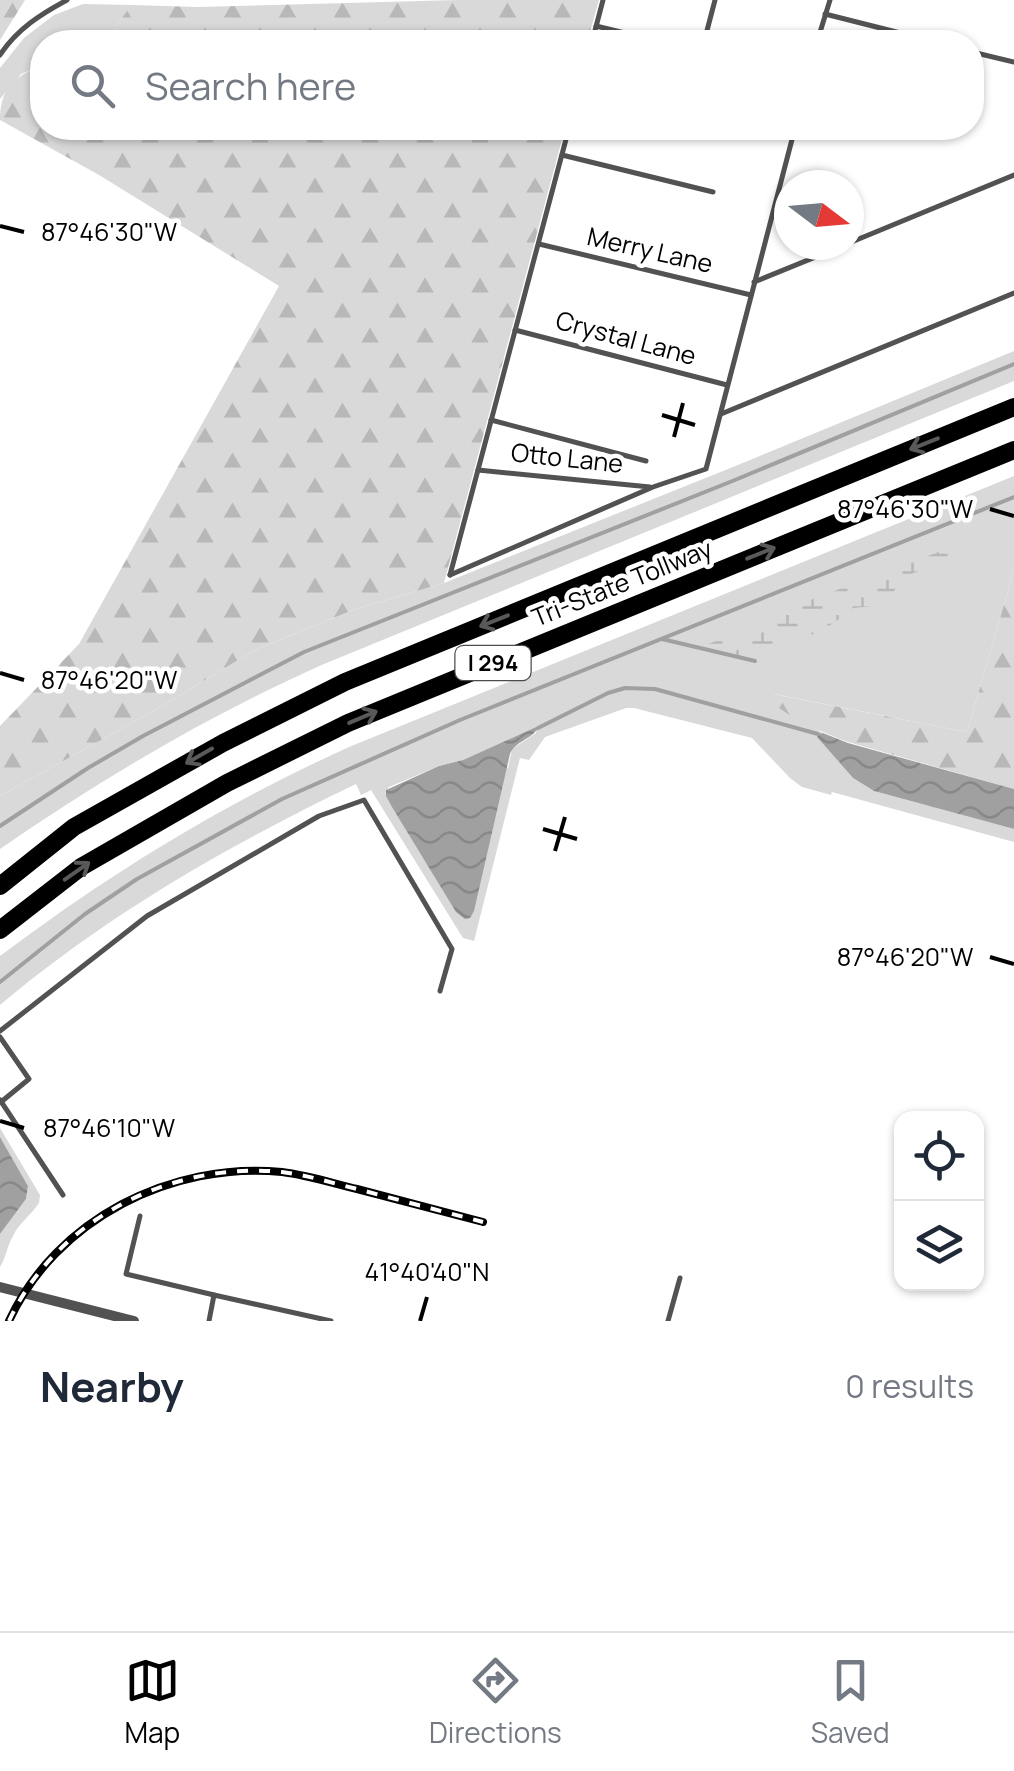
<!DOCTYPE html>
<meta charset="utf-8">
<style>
:root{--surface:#fff;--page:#f6f6f7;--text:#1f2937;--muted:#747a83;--line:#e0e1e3;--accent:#000}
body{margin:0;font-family:Manrope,sans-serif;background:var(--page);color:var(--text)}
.controls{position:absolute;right:30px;bottom:30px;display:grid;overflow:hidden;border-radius:20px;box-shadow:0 2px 8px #0004}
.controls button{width:90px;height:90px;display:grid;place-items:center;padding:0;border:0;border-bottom:2px solid var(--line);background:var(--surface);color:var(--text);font:50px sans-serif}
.compass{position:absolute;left:774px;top:170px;width:90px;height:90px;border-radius:50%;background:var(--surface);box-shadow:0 2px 8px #0004;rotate:106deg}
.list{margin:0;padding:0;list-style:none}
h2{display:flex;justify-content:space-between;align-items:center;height:130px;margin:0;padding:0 40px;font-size:42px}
h2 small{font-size:32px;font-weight:400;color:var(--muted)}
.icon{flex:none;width:55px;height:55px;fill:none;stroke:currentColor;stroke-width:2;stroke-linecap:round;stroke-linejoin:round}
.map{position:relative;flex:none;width:1014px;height:1321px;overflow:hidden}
.search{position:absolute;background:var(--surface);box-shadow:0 2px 8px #0004;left:30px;right:30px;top:30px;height:110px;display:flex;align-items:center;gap:25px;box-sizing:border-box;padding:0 35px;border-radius:40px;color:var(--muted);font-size:38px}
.sheet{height:310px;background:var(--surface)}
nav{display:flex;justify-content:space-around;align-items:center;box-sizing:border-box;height:140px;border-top:2px solid var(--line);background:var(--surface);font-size:28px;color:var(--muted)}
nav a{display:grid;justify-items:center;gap:5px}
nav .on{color:var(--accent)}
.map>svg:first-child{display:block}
.grass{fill:#d9d9d9;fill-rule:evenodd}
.forest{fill:url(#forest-firs)}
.wetland{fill:url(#wetland-marsh)}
.water{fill:url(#water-waves)}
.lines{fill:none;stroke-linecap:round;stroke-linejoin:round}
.stream{stroke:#a0a0a0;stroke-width:4}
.lane{stroke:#525252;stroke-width:5}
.street{stroke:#525252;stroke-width:10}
.highway{stroke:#000;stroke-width:18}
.rail-casing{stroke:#000;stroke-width:8}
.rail{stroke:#fff;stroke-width:4;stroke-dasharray:11;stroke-linecap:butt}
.oneway{stroke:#595959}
.ticks{fill:none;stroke:#000;stroke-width:4}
.labels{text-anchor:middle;stroke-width:9;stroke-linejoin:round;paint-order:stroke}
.shield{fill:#fff;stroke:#4c4c4c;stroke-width:2.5}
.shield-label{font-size:22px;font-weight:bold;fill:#000}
.street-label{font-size:25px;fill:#000;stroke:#fff}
.ticks-label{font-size:25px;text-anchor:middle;fill:#000;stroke:#fff;stroke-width:9;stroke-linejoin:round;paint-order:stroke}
</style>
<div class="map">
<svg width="1014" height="1321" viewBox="0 0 1014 1321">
<defs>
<pattern id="forest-firs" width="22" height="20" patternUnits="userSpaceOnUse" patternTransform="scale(2.5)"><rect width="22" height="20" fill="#d9d9d9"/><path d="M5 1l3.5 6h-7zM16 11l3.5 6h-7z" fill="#b8b8b8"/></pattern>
<pattern id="wetland-marsh" width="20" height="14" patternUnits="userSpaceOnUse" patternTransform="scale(2.5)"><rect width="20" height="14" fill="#d9d9d9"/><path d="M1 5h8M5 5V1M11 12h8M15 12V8" fill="none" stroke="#b8b8b8"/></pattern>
<pattern id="water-waves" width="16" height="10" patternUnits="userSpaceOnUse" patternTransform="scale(2.5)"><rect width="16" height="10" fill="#a0a0a0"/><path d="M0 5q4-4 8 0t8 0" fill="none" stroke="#888"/></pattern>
</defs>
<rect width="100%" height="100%" fill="#fff"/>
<g class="grass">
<polygon points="83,4 131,5 114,29 102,42 42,42 42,65 21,74 0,99 0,68 24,38 54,15"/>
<path d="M1014 351V381L324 664C209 715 103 778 0 849V796L150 713 255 650 353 610 444 583 733 467Z"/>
<path d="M1014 476V570L967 732 774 694 808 724 823 733 818 734 817 737 853 778 874 791 1014 829V842L832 792 831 795 802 787 790 778 752 738 634 708H626L545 737 529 760 520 758 474 941 463 938 371 790 361 795 356 784C229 845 108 914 0 1005V956C112 872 221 805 349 747ZM536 727V733L512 749 508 768 385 793 389 787 439 766 463 760Z"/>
<path d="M0 1128 40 1195 39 1203C31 1215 19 1223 13 1236 7 1246 6 1258 0 1267V1234L26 1199 28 1186 0 1137Z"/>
</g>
<g class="forest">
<polygon points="0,0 25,0 0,40"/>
<polygon points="458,0 599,0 587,42 102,42 114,29 131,5 198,7"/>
<path d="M42 65V128H565L444 583 353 610 255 650 150 713 0 796V726L79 644 279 286 99 175 0 120C0 89 13 77 42 65Z"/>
<path d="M1014 570V789L848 742C821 732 794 720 771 702L773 694 967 732Z"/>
</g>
<polygon class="wetland" points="968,541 966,550 907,576 886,600 872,606 854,608 832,624 763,660 755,661 695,647 711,643 805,602"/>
<g class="water">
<path d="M536 727 538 728C531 740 515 741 510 754L474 911 470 918 465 919 456 912 392 807 386 796V790L439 766 463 760Z"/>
<polygon points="823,733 848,743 1014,789 1014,829 874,791 853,778 817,737 818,734"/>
<polygon points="0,1137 28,1186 26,1199 0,1234"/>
</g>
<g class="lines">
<g class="stream">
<polyline points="662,639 755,661"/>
<polyline points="538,728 608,693 625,688 655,689 818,734"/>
<polyline points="0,826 88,768 143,736 304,652 735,480 1014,364"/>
<polyline points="0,982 85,914 137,879 282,799 460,720 1014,497"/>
</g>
<g class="lane">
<polyline points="825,14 936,42"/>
<polyline points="596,26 662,42"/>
<polyline points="592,42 603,0"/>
<polyline points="704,42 715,0"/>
<polyline points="817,42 830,0"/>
<polyline points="972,52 1014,62"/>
<path d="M0 55C17 29 41 14 67 0"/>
<polyline points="562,155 713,192"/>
<polyline points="849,243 1014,175"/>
<polyline points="539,244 751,295"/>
<polyline points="754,282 845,245"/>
<polyline points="515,330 727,385"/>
<polyline points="721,414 1014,293"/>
<polyline points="491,420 646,461"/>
<polyline points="478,470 650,487"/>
<polyline points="450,575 653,487 706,469 795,128"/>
<polyline points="450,575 569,128"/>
<polyline points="0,1031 147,916 319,816 364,800 452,949 440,991"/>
<polyline points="0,1037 29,1079 1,1102"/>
<polyline points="0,1100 63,1195"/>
<polyline points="140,1216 126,1274 214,1295"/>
<polyline points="209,1321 214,1295 331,1321"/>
<polyline points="668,1321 680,1278"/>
</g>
<polyline class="street" points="0,1287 134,1321"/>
<g class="highway">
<polyline points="0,886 74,827 223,743 345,682 1014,407"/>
<polyline points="0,930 81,867 227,783 348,723 1014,450"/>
</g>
<g class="rail-casing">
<path id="rail" d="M9 1321C56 1219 172 1161 282 1172 307 1175 332 1183 357 1189 399 1200 441 1211 483 1222"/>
</g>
<use href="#rail" class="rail"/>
</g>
<defs><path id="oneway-shaft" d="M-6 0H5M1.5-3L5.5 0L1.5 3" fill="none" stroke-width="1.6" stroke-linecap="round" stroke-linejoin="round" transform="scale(2.5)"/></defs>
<g class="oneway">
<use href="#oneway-shaft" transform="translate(924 444) rotate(158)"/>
<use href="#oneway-shaft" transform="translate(761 553) rotate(-22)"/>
<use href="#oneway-shaft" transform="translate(494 621) rotate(158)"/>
<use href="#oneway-shaft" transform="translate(363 717) rotate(-23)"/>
<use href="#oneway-shaft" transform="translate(199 756) rotate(150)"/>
<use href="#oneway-shaft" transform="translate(77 871) rotate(-35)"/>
</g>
<path class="ticks" d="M0 226 24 232M662 415 695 425M674 437 683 403M990 509 1014 516M0 673 24 680M543 829 577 839M555 851 565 817M990 957 1014 964M0 1121 24 1128M420 1321 427 1297"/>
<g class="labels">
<rect class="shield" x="455.5" y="646" width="75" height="34" rx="8"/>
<g class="shield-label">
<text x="493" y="671">I 294</text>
</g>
<g class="street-label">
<text transform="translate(650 250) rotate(13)" y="9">Merry Lane</text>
<text transform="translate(626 338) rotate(15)" y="9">Crystal Lane</text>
<text transform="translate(567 458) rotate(6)" y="9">Otto Lane</text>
<text transform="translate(622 583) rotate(-22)" y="9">Tri-State Tollway</text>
</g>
</g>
<g class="ticks-label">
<text x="109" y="241">87°46'30"W</text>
<text x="905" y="518">87°46'30"W</text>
<text x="109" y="689">87°46'20"W</text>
<text x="905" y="966">87°46'20"W</text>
<text x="109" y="1137">87°46'10"W</text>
<text x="427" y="1281">41°40'40"N</text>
</g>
</svg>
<div class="controls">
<button><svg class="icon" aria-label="locate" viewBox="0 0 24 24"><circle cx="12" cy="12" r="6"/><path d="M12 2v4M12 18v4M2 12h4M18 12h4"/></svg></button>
<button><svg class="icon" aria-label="layers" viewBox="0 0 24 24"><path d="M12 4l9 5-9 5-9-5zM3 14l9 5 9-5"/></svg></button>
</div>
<svg class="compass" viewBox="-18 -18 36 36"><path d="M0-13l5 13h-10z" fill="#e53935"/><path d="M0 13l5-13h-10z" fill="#747a83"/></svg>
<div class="search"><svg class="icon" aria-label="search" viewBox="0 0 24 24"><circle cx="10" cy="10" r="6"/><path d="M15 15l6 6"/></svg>Search here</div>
</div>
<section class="sheet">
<h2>Nearby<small>0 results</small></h2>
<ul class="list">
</ul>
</section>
<nav>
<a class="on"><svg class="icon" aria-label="map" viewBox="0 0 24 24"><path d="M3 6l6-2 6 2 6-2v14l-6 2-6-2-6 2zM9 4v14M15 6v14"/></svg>Map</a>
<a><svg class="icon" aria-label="directions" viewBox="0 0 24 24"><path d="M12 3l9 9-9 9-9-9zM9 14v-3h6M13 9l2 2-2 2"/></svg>Directions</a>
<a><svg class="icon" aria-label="saved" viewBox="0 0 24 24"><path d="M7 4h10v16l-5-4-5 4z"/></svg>Saved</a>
</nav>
